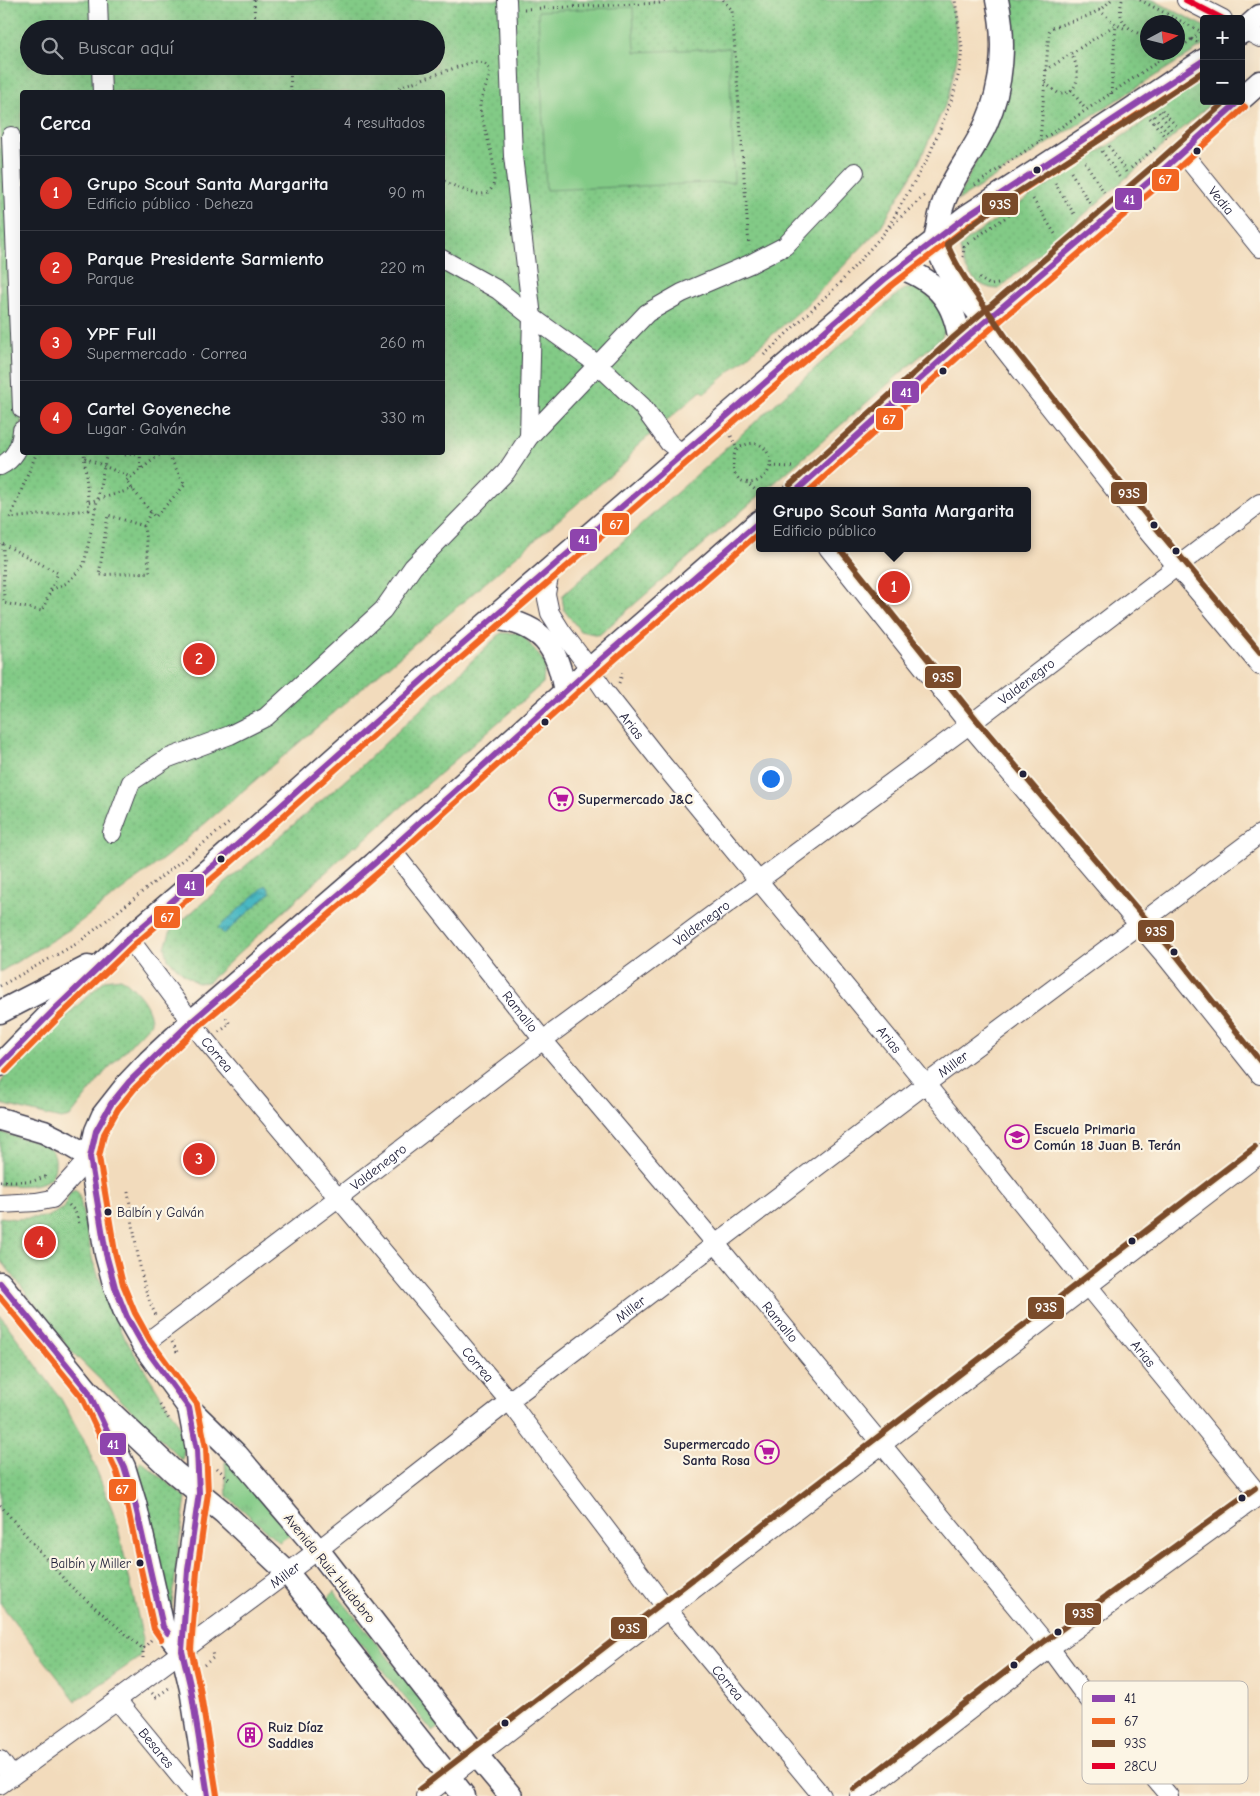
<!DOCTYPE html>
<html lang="es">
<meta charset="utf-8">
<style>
:root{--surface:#171b24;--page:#20242c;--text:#f1f3f6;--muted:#9ea1a6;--line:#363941;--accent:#d93025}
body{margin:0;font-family:"Comic Neue",sans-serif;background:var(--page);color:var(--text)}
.controls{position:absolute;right:15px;top:15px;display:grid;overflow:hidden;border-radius:5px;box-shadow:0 5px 20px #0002}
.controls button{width:45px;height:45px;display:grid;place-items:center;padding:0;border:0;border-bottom:1px solid var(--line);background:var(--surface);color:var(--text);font:25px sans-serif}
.compass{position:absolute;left:1140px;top:15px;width:45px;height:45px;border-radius:50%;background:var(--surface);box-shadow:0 5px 20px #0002;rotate:83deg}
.you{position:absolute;left:770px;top:778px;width:18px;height:18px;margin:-12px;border:4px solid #fff;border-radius:50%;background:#1a73e8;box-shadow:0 0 0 8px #1a73e833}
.badge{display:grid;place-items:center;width:32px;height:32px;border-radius:50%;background:var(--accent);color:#fff;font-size:16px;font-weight:700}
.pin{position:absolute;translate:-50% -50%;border:2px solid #fff;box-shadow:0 1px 5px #0006}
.popup{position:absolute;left:756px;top:487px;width:275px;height:65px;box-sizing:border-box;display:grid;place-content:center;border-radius:5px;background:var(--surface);filter:drop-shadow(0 1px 4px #0005);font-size:16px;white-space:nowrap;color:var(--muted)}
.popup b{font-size:19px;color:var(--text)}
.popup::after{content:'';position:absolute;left:50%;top:100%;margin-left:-10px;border:10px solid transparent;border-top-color:var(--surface)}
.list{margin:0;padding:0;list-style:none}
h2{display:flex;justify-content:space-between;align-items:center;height:65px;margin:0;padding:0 20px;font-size:21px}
h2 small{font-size:16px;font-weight:400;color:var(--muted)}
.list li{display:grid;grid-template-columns:32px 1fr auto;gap:15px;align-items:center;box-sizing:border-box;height:75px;padding:0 20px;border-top:1px solid var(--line)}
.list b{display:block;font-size:19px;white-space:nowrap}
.list p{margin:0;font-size:16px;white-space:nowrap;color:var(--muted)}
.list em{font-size:16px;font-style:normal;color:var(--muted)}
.icon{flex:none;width:28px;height:28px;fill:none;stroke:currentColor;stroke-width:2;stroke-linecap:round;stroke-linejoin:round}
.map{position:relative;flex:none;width:1260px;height:1796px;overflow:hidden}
.search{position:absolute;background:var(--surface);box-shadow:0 5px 20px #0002;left:20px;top:20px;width:425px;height:55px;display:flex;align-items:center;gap:12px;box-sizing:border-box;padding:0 18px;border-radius:28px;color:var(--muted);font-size:19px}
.panel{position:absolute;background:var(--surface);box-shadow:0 5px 20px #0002;left:20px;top:90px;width:425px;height:365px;border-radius:5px}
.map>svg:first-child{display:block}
.grass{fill:url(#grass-tufts);stroke:#527660}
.park{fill:url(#park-dots);stroke:#527660;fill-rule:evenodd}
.pitch{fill:#82ca86;stroke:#527660}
.water{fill:url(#water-waves);stroke:#366d7e}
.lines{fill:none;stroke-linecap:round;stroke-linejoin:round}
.minor-casing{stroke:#413e4e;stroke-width:20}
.major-casing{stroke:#413e4e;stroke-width:25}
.path{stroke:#413e4e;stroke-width:3;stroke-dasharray:1 4;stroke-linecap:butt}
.minor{stroke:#fff;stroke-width:18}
.major{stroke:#fff;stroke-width:22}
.bus-1-casing{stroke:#fcf5e5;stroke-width:10}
.bus-2-casing{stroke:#fcf5e5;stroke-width:10}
.bus-3-casing{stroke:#fcf5e5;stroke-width:10}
.bus-4-casing{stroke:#fcf5e5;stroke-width:10}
.bus-1{stroke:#8e44ad;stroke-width:6}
.bus-2{stroke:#f26522;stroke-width:6}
.bus-3{stroke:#7a4b2a;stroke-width:6}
.bus-4{stroke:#e4002b;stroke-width:6}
.bus-dot{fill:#22223b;stroke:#fcf5e5;stroke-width:2}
.labels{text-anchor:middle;stroke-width:4.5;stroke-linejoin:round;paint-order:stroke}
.bus-label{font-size:13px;fill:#22223b;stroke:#fcf5e5;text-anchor:start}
.street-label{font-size:14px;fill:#22223b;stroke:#fcf5e5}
.poi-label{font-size:14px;font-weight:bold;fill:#22223b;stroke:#fcf5e5;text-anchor:start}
.key{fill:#fcf5e5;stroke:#bbb6b2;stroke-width:1}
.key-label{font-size:14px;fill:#22223b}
.line-badge{stroke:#fcf5e5;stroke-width:2}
.badge-label{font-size:14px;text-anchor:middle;font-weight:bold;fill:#fff}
</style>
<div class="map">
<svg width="1260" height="1796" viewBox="0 0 1260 1796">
<defs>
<pattern id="grass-tufts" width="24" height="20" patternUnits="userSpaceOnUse" patternTransform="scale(1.25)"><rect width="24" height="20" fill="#82ca86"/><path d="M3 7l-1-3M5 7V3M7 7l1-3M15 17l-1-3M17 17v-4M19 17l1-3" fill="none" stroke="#70ad75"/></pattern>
<pattern id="park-dots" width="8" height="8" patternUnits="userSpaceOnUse" patternTransform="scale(1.25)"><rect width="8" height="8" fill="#82ca86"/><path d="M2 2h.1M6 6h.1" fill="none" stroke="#70ad75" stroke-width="1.8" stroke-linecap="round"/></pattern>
<pattern id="water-waves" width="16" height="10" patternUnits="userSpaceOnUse" patternTransform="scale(1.25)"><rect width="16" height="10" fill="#49b8c2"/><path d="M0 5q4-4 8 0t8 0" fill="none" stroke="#3c959f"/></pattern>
</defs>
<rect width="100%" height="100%" fill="#fcf5e5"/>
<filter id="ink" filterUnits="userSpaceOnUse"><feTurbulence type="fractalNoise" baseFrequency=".02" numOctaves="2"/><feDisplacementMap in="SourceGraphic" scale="10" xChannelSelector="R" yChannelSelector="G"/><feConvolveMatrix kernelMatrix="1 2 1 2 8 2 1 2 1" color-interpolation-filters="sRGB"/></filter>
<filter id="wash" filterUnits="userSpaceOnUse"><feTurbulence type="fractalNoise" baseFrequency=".0096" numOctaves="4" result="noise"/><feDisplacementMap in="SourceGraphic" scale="20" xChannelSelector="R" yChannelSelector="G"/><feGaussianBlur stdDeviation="1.12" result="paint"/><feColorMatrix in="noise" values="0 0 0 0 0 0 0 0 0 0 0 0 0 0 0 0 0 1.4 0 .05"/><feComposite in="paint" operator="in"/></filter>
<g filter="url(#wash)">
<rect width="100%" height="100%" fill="#f2dbbc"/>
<g class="grass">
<polygon points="230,1460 291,1534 279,1542 227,1496 225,1462"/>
<polygon points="334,1591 443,1725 433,1732 325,1600"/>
</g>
<g class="park">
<path d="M0 0H950L955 21 957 58 948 99 917 166 880 228 803 308 705 393 701 391 635 448 627 461 167 856 72 928 0 972ZM29 29H436V66H29ZM22 92H442V452H22Z"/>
<path d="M1006 0H1153L1204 26V45L957 201 1003 104ZM1148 22H1178V52H1148Z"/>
<path d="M1204 76V101H1214L999 289C977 289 962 270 960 248L966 241 1026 199 1135 128Z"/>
<path d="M916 287C931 295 942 309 949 324L941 338 765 491H760V495L599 635 580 631 564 610 562 596 902 290Z"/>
<polygon points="501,633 521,633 545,663 543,683 358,845 354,846 208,982 197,983 185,975 168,959 165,947 171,930 357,770"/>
<path d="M121 978C135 988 151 1005 151 1023L104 1073 70 1117 61 1119 1 1104 0 1102V1084L11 1067 105 980Z"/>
<path d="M0 1132C9 1135 43 1143 48 1147 54 1151 56 1158 55 1165 55 1191 17 1185 0 1185Z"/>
<polygon points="75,1189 79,1194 93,1262 121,1332 181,1428 185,1448 182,1460 72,1352 0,1259 0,1217 16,1219 47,1217 64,1208 70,1192"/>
<polygon points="0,1315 61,1399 86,1444 116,1519 143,1639 140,1657 76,1701 0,1603"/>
<polygon points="141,1461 186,1498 178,1552 170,1620 137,1468"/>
</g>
<polygon class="pitch" points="633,7 635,52 729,48 734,182 546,190 538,11"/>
<polygon class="water" points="266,885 271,892 224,934 218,928"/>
</g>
<g filter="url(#ink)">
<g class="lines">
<g class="minor-casing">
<g id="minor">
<polyline points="98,0 99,29"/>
<polyline points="507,0 513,156 532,317 529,437"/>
<polyline points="1186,0 1223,19"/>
<polyline points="1241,28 1260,38"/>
<polyline points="101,66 102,92"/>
<polyline points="11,136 22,409"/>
<path id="s1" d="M1183 153 1260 248"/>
<polyline points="442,259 498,290 532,317 597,364 642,406 669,443 683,454"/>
<polyline points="986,322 1002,347 1147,531 1260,666"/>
<path d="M0 466C15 459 21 446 22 430"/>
<polyline points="828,548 969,725 1165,956 1260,1075"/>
<path id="s2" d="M550 571 546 594 550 613 562 632 590 669 607 694 660 761 926 1084 1089 1287 1260 1496"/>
<polyline points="112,833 131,782 166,759 230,735 266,717 383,610 413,567 506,472 529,437 647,313 682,293 750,264 785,246 855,172"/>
<path id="s3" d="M390 848 543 1040 716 1244 1050 1648 1081 1690 1169 1796"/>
<path id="s4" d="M129 938 206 1041 509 1401 667 1609 822 1796"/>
<polyline points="0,1204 36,1202 52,1199 90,1157"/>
<path id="s5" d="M143 1345 339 1197 543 1040 969 725 1260 503"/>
<path id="s6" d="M117 1700 196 1796"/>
<polyline points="0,1760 12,1776"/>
<path id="s7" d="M0 1785 117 1700 318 1550 509 1401 926 1084 1260 834"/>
<polyline points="425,1796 1260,1154"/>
<polyline points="859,1796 1050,1648 1260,1495"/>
</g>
</g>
<g class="major-casing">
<g id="major">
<polyline points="1241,33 1260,16"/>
<polyline points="1241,99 1260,82"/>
<path d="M901 268C939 282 955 303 960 343"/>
<path d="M986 322C969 301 942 269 936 242 935 237 937 231 938 226 943 185 970 160 986 124 1003 86 1006 40 997 0"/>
<polyline points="796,491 960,343 1166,167 1239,101"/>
<path d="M493 618C542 624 558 646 565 693"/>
<polyline points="0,1012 88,967"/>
<polyline points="0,1065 53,1011 129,938 221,859 447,658 886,278 967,216 1124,114 1204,60"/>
<polyline points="0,1119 44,1132 66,1143 90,1157"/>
<polyline points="0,1283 88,1391 124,1467 135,1503 163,1627 182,1651"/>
<polyline points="88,1391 174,1472 223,1512 287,1572 464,1796"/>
<polyline points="189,1408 197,1450 199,1493 188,1570 182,1651 191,1689 208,1796"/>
<polyline points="511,1796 478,1757 318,1550 237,1455 189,1408 143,1345 127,1317 115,1287 106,1254 90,1157 96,1131 103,1115 129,1082 149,1061 191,1022 374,864 590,669 760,521"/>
</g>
</g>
<g class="path">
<polyline points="254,0 255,29"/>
<polyline points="723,0 732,10 749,246"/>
<path d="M1122 0C1116 24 1129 29 1148 38"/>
<polyline points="1140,0 1202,32"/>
<polyline points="524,9 659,3 668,0"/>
<path d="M1099 10C1109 18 1115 26 1127 29"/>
<polyline points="1197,42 1192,39 1203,31"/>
<polyline points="1178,49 1192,39"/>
<polyline points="290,66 291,92"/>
<polyline points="1046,70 1115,25"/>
<path d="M1045 83 1059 94C1082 94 1080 67 1071 54"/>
<polyline points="1071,90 1086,110"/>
<path d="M398 92 399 88 402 86 472 62C482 61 490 64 490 75 487 84 482 95 480 104 478 121 514 196 479 194 467 193 453 185 442 180"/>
<polyline points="1111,94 1116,24"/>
<polyline points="1162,110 1178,128"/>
<polyline points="1159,112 1173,132"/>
<polyline points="1154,116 1170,135"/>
<polyline points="1150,118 1166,138"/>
<polyline points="1040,141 1049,32 1051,28 1088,16 1103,8 1111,0"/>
<polyline points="1109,146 1126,172"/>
<polyline points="1102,151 1120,178"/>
<polyline points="1085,162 1104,192"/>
<polyline points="1131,168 1157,146"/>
<polyline points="1071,172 1090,204"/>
<polyline points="1055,183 1076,217"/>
<polyline points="975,185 1172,52"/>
<polyline points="1033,199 1055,234"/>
<polyline points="890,227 926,194"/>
<polyline points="975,238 1018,209"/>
<polyline points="963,257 964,247 971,241"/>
<polyline points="979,278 990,285 998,284"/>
<polyline points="764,355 839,284 886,231 929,156 953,96 960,68 962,48 955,0"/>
<path d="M731 436 737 449C731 459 730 478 745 482 761 486 775 469 769 456 763 440 749 441 737 449"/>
<polyline points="37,452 10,518 89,510 84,452"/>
<polyline points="121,452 124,455 140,453"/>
<polyline points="140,452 141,469"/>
<polyline points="163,452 126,481 155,517 185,485 167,452"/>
<polyline points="85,458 130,477"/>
<polyline points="771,466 793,467"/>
<polyline points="746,482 760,494"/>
<polyline points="89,502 133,489"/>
<polyline points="144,526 108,515 99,575 150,572 144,526 151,511"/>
<polygon points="3,544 58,573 42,611 4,603"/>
<polyline points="51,590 67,583 84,565 107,452"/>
<polyline points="619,683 623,672"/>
<polyline points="0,986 78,943 229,823"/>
<polyline points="219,1032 230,1024 226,1018"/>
<polyline points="0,1181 33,1181 45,1177 48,1179"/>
<path d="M128 1192C134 1226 139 1286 156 1315"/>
<polyline points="69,1205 75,1211 80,1226"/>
<polyline points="172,1342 178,1354"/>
<polyline points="160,1405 170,1421"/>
<polyline points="217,1468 230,1480"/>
<polyline points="0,1505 68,1584 143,1649"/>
<polyline points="143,1658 143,1649 151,1640"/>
<polyline points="204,1665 213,1658 212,1651"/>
<polyline points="152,1693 156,1697 172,1686"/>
</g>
<use href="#minor" class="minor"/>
<use href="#major" class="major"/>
<g class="bus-1-casing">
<g id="bus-1">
<polyline points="796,491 960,343 1166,167 1239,101"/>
<polyline points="0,1065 53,1011 129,938 221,859 447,658 886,278 967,216 1204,60"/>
<polyline points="0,1283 88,1391 124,1467 135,1503 163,1627 168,1633"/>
<polyline points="208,1796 191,1689 182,1651 188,1570 199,1493 197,1450 189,1408 143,1345 127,1317 115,1287 106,1254 90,1157 96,1131 111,1104 129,1082 191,1022 374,864 590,669 760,521"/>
</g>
</g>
<g class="bus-2-casing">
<g id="bus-2">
<polyline points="809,491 966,350 1172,174 1245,107"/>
<polyline points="6,1071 59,1017 135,944 227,866 453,665 892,285 972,223 1204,71"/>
<polyline points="0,1297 81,1396 116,1470 127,1505 154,1629 161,1639"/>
<polyline points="217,1795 200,1688 191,1650 197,1571 208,1493 206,1448 197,1404 150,1340 135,1313 123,1284 115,1252 99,1157 104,1134 118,1109 135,1088 197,1028 380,871 596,676 760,532"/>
</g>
</g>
<g class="bus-3-casing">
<g id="bus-3">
<path d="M1204 71 1129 121 1001 203 947 244C962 280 988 309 1009 342L1154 525 1260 652"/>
<polyline points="790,485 954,337 1160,160 1226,101"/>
<polyline points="839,548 976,719 1172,950 1260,1061"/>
<polyline points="420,1789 1255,1147"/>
<polyline points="854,1789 1045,1641 1255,1488"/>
</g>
</g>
<g class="bus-4-casing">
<polyline id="bus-4" points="1186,0 1223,19"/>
</g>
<use href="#bus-1" class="bus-1"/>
<use href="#bus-2" class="bus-2"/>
<use href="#bus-3" class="bus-3"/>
<use href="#bus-4" class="bus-4"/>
</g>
</g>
<defs>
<g id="supermarket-ring" transform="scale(1.25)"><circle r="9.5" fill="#fcf5e5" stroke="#b5179e" stroke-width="1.5"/><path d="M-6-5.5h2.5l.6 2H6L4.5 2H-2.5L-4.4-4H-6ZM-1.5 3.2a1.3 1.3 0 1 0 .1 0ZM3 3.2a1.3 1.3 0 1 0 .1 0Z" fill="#b5179e"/></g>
<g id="school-ring" transform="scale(1.25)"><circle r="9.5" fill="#fcf5e5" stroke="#b5179e" stroke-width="1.5"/><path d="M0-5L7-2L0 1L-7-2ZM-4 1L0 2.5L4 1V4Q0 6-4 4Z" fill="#b5179e"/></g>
<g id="building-ring" transform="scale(1.25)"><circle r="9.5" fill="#fcf5e5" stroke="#b5179e" stroke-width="1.5"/><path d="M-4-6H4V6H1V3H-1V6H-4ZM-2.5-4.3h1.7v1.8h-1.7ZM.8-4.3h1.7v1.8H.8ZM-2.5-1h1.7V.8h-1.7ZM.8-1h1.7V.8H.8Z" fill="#b5179e"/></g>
</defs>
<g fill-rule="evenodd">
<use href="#supermarket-ring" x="561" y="799"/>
<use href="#school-ring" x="1017" y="1137"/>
<use href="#supermarket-ring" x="767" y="1452"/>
<use href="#building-ring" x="250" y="1735"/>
</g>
<g class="bus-dot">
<circle cx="1197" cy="151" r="4.5"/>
<circle cx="1037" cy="170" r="4.5"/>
<circle cx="943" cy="371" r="4.5"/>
<circle cx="1154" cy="525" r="4.5"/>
<circle cx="1176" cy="551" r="4.5"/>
<circle cx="545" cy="722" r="4.5"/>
<circle cx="1023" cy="774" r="4.5"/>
<circle cx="221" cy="859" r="4.5"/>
<circle cx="1174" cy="952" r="4.5"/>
<circle cx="108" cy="1212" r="4.5"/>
<circle cx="1132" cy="1241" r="4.5"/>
<circle cx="1242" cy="1498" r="4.5"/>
<circle cx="140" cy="1563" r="4.5"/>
<circle cx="1058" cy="1632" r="4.5"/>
<circle cx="1014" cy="1665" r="4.5"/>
<circle cx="505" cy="1723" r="4.5"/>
</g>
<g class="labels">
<g class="bus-label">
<text x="117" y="1217">Balbín y Galván</text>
<text x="131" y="1568" text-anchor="end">Balbín y Miller</text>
</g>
<g class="street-label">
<text dy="5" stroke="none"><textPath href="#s1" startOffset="61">Vedia</textPath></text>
<text dy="5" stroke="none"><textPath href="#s5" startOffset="1105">Valdenegro</textPath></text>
<text dy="5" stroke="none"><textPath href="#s2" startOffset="182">Arias</textPath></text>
<text dy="5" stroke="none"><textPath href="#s5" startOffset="700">Valdenegro</textPath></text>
<text dy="5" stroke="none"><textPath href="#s3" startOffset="209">Ramallo</textPath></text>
<text dy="5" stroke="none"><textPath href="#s2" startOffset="588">Arias</textPath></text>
<text dy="5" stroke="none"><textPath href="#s4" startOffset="146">Correa</textPath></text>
<text dy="5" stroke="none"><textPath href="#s7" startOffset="1195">Miller</textPath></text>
<text dy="5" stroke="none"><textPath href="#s5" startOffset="295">Valdenegro</textPath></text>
<text dy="5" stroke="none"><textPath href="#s7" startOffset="790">Miller</textPath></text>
<text dy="5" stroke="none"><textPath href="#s3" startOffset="614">Ramallo</textPath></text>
<text dy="5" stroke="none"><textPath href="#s2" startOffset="992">Arias</textPath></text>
<text dy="5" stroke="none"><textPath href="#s4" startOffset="551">Correa</textPath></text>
<text transform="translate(330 1568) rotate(51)" y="5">Avenida Ruiz Huidobro</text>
<text dy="5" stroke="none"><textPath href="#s7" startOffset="354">Miller</textPath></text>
<text dy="5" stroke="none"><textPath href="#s4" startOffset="956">Correa</textPath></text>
<text dy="5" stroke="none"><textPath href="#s6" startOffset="62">Besares</textPath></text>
</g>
<g class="poi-label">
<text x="578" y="804">Supermercado J&amp;C</text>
<text x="1034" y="1134">Escuela Primaria<tspan x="1034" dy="16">Común 18 Juan B. Terán</tspan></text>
<text x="750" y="1449" text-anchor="end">Supermercado<tspan x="750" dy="16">Santa Rosa</tspan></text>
<text x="268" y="1732">Ruiz Díaz<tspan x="268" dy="16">Saddles</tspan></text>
</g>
</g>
<rect x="1082" y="1681" width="166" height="103" rx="8" class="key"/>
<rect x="1092" y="1695" width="23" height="7" fill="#8e44ad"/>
<rect x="1092" y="1718" width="23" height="6" fill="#f26522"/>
<rect x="1092" y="1740" width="23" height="7" fill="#7a4b2a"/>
<rect x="1092" y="1763" width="23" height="6" fill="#e4002b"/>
<g class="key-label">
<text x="1124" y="1703">41</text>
<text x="1124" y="1726">67</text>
<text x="1124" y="1748">93S</text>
<text x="1124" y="1771">28CU</text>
</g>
<g class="line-badge">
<rect x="1151" y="168" width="29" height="24" rx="5" fill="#f26522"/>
<rect x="1114" y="187" width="29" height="24" rx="5" fill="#8e44ad"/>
<rect x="981" y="192" width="38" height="24" rx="5" fill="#7a4b2a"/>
<rect x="891" y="380" width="29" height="24" rx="5" fill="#8e44ad"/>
<rect x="875" y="407" width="29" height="24" rx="5" fill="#f26522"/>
<rect x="1110" y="481" width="38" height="24" rx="5" fill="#7a4b2a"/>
<rect x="601" y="512" width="29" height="24" rx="5" fill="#f26522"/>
<rect x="569" y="528" width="29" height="24" rx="5" fill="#8e44ad"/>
<rect x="924" y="665" width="38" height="24" rx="5" fill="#7a4b2a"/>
<rect x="176" y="873" width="29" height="24" rx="5" fill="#8e44ad"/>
<rect x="153" y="905" width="28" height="24" rx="5" fill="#f26522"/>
<rect x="1137" y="919" width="38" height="24" rx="5" fill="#7a4b2a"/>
<rect x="1027" y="1296" width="38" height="24" rx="5" fill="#7a4b2a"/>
<rect x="99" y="1432" width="28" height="24" rx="5" fill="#8e44ad"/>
<rect x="108" y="1478" width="29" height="24" rx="5" fill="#f26522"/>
<rect x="1064" y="1602" width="38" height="24" rx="5" fill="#7a4b2a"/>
<rect x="610" y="1616" width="38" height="24" rx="5" fill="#7a4b2a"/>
</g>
<g class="badge-label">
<text x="1165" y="184">67</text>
<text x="1129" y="204">41</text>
<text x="1000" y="209">93S</text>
<text x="906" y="397">41</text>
<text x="889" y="424">67</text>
<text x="1129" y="498">93S</text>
<text x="616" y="529">67</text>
<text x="584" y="544">41</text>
<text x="943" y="682">93S</text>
<text x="190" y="890">41</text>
<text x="167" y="922">67</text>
<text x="1156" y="936">93S</text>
<text x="1046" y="1312">93S</text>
<text x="113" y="1449">41</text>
<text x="122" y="1494">67</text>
<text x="1083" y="1618">93S</text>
<text x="629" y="1633">93S</text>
</g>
</svg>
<div class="controls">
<button>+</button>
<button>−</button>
</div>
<svg class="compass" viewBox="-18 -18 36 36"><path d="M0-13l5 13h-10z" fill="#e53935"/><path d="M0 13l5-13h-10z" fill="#9ea1a6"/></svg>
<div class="you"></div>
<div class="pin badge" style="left:894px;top:587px">1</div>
<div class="popup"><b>Grupo Scout Santa Margarita</b>Edificio público</div>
<div class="pin badge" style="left:199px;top:659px">2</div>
<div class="pin badge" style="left:199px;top:1159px">3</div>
<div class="pin badge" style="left:40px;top:1242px">4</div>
<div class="search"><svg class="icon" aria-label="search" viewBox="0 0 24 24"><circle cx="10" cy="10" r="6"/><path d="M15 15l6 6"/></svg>Buscar aquí</div>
<section class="panel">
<h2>Cerca<small>4 resultados</small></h2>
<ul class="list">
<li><span class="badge">1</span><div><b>Grupo Scout Santa Margarita</b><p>Edificio público · Deheza</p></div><em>90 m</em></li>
<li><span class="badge">2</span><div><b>Parque Presidente Sarmiento</b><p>Parque</p></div><em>220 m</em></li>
<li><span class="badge">3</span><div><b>YPF Full</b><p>Supermercado · Correa</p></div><em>260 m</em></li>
<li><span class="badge">4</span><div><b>Cartel Goyeneche</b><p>Lugar · Galván</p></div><em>330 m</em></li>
</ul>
</section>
</div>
